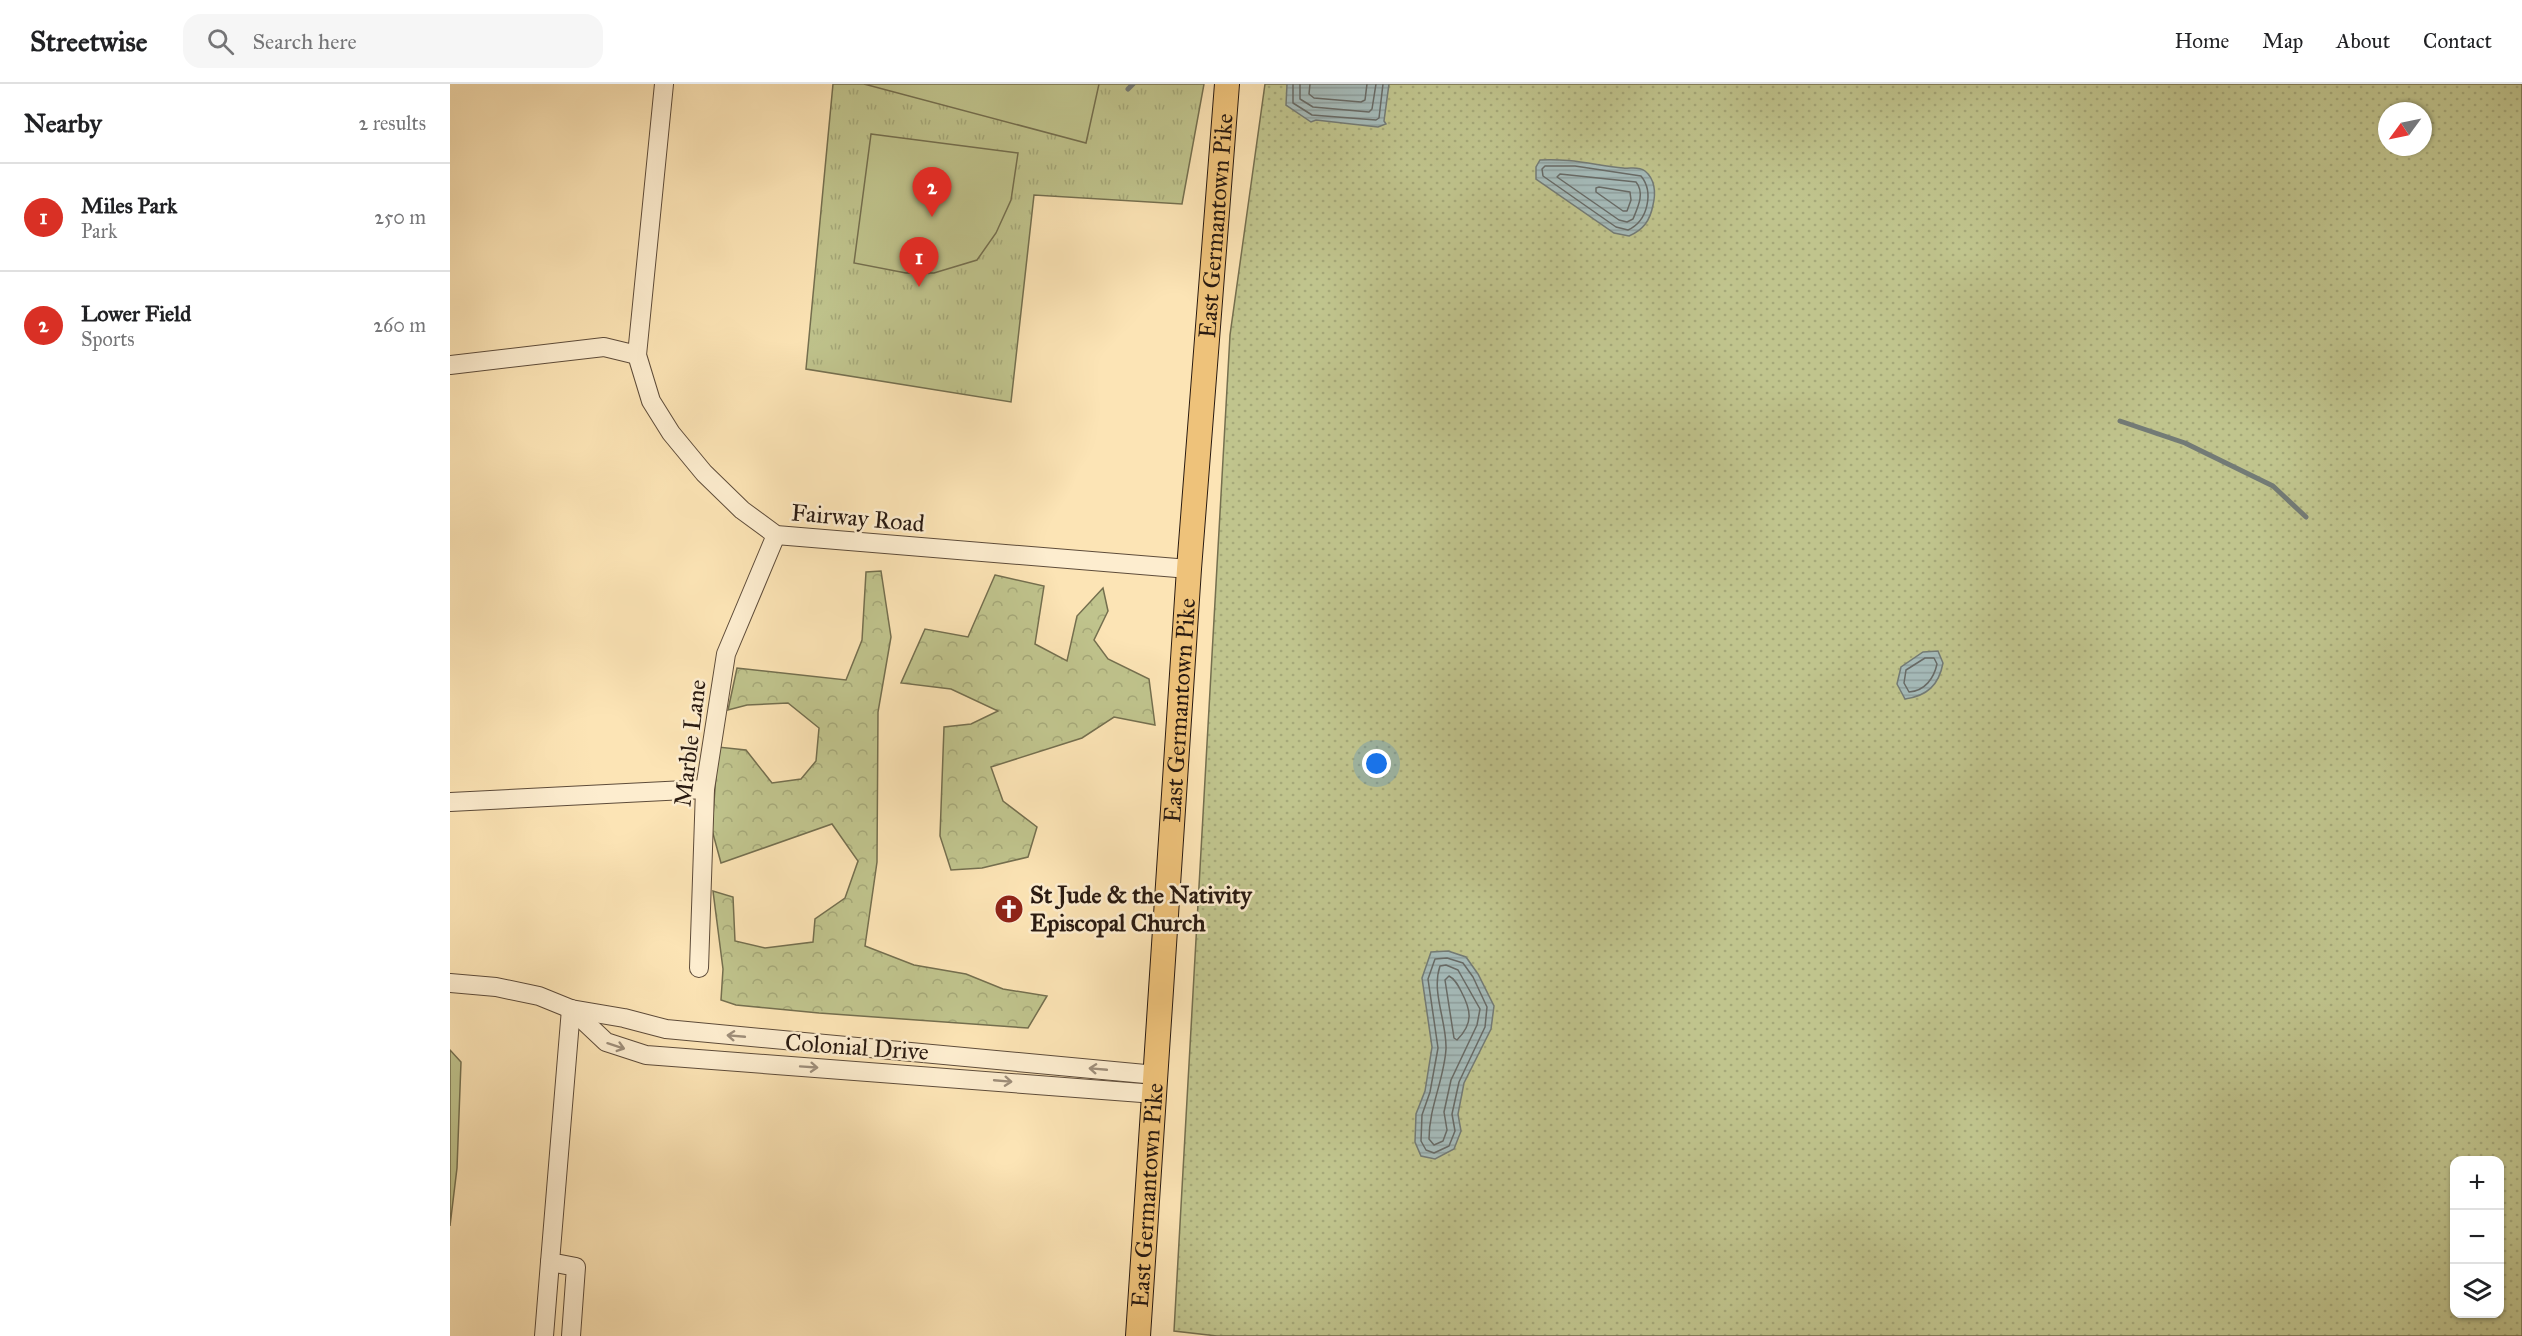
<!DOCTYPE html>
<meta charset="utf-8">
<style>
:root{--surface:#fff;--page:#f6f6f6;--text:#202124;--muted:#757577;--line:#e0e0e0;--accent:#d93025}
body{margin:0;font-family:"IM FELL Great Primer",serif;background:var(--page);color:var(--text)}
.controls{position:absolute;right:18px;bottom:18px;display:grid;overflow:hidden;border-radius:12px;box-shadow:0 2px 4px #0004}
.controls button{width:54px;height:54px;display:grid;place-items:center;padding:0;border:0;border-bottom:2px solid var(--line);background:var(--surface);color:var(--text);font:30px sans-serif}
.compass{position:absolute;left:1928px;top:18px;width:54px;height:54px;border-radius:50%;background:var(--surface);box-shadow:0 2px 4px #0004;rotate:237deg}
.you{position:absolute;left:927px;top:680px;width:21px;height:21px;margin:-15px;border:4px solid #fff;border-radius:50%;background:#1a73e8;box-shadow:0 0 0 9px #1a73e833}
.badge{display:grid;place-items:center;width:39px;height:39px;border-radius:50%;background:var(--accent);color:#fff;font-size:20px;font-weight:700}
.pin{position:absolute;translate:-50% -50px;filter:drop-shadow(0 2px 3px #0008)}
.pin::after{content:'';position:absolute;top:32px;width:21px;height:18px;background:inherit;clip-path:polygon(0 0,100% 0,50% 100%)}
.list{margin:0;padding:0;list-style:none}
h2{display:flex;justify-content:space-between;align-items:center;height:78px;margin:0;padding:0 24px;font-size:26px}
h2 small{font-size:20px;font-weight:400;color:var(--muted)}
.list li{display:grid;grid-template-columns:39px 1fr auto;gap:18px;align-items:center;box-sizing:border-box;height:108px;padding:0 24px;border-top:2px solid var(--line)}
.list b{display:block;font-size:22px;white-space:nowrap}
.list p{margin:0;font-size:20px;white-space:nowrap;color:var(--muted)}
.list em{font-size:20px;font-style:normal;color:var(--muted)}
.icon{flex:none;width:33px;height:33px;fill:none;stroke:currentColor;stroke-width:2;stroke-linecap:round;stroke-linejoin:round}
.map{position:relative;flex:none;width:2072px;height:1252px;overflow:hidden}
header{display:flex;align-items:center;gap:36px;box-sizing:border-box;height:84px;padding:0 30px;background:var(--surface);border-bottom:2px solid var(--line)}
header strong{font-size:28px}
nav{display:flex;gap:33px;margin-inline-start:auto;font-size:21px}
.search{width:420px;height:54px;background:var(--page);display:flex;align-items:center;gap:15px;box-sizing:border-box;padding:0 21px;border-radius:18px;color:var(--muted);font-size:22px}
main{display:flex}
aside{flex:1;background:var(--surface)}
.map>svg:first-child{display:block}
.grass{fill:url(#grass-dots);stroke:#746f4f;stroke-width:1.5;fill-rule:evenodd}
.forest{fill:url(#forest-crowns);stroke:#746f4f;stroke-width:1.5}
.park{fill:url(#park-tufts);stroke:#746f4f;stroke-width:1.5}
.pitch{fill:#c0c48d;stroke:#746f4f;stroke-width:1.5}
.water{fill:url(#water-rules);stroke:#737b76;stroke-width:1.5}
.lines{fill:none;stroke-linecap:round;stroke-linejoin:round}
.shore{stroke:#676a66;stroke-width:1.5}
.stream{stroke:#737b76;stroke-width:5}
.minor-casing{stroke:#5e4c3a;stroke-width:20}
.major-casing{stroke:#291a11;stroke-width:26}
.minor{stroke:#fdedcf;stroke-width:18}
.major{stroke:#eec27a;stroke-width:24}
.oneway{stroke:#9e8e7a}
.labels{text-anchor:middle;stroke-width:5;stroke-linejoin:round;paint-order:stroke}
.street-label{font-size:24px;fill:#291a11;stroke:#fdedcf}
.poi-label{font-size:24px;font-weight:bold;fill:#291a11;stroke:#fdedcf;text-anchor:start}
</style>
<header>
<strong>Streetwise</strong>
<div class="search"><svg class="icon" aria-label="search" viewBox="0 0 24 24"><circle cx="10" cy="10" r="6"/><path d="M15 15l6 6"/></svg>Search here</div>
<nav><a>Home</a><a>Map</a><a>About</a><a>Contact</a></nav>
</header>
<main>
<aside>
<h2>Nearby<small>2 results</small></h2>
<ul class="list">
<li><span class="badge">1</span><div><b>Miles Park</b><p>Park</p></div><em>250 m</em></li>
<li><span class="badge">2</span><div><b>Lower Field</b><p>Sports</p></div><em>260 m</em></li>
</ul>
</aside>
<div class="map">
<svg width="2072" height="1252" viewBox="0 0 2072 1252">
<defs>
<pattern id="grass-dots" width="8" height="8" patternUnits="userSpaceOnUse" patternTransform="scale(1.5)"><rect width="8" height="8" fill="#c0c48d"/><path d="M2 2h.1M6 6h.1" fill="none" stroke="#a5a879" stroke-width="1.8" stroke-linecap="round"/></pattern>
<pattern id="forest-crowns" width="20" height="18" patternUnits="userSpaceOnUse" patternTransform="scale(1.5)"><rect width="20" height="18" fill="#c0c48d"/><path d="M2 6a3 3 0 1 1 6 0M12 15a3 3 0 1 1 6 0" fill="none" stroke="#a5a879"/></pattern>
<pattern id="park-tufts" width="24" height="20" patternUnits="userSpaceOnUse" patternTransform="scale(1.5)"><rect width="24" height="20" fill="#c0c48d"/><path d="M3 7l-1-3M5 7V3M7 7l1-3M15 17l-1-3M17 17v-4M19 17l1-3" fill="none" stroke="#a5a879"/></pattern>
<pattern id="water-rules" width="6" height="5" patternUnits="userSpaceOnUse" patternTransform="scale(1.5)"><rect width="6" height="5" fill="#a5bbba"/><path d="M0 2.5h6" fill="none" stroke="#8ea09f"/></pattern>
</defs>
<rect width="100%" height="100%" fill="#fce4b5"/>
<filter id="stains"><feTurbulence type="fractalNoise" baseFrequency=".00333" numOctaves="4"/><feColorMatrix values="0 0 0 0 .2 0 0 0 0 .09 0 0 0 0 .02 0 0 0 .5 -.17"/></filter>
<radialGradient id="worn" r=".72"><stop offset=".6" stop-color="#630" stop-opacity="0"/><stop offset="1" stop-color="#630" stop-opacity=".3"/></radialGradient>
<path class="grass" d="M815 0H2072V1252H767L724 1247 780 251ZM1937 27H1973V63H1937ZM2004 1076H2050V1230H2004Z"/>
<g class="forest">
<polygon points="431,487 441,553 428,628 427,778 415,862 464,881 516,890 553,905 597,912 578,944 369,929 286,921 271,916 273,885 263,807 283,813 285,857 315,864 363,858 365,835 395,814 408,777 382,740 271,779 262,746 268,663 296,666 322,699 351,695 366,677 369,644 338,619 297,621 278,626 287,584 396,596 412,556 416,488"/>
<polygon points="545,491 594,502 585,560 617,577 627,532 653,504 658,527 644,556 658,575 699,595 705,641 664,633 632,654 541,683 553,717 587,743 578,773 532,784 501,786 490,752 494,643 521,640 548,627 501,605 451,599 475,545 518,553"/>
</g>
<polygon class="park" points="383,0 754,0 732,120 584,111 561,318 356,285"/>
<g class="pitch">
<polygon points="414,0 649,0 636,59"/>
<polygon points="421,50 568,69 561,116 546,149 527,176 484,189 456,189 404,179"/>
<polygon points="0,966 11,978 7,1084 0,1142"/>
</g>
<g class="water">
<polygon points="837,0 939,0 934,37 936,40 928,43 866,36 861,38 836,21"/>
<path d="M1090 76C1118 74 1145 81 1173 84 1181 85 1188 82 1195 87 1205 95 1206 109 1203 121 1200 137 1193 146 1179 152L1164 149 1086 95V83Z"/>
<path d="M1488 567 1493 579C1489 601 1477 612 1455 615L1447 600 1451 583 1473 568Z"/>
<polygon points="998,867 1016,873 1028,890 1044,922 1041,945 1014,999 1008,1030 1011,1047 1004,1065 985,1075 971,1072 965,1058 966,1030 975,1007 982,963 972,894 981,868"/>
</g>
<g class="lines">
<g class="shore">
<polyline points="843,0 843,19 862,31 926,36 929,34 933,0"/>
<polyline points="850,0 850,15 863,23 919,28 922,25 926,0"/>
<polyline points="860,0 859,10 864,14 911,18 915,16 917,0"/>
<path d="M1095 82H1125L1191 92C1204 108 1198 137 1178 146L1166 143 1093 92 1092 85Z"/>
<path d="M1110 90 1186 98C1195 109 1188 123 1183 135L1177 138 1169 136 1107 93Z"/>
<polygon points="1149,103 1180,108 1181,116 1177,127 1173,127 1146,108 1146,104"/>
<path d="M1475 574H1484L1487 580C1484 594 1475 607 1459 608L1454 599 1456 586Z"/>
<polygon points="997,874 1013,879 1023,893 1037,923 1035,943 1009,998 1002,1030 1005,1047 999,1062 984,1069 976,1066 971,1057 972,1031 980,1008 988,964 978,895 985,875"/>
<path d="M996 881 1008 886 1030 925 1027 941 1001 996 994 1028 997 1046 993 1057 984 1061 979 1055C979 1023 994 996 996 965 997 938 981 908 990 882Z"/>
<path d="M999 892C1005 895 1008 901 1011 907 1021 926 1024 939 1007 956L1004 954 995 896Z"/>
</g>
<g class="stream">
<polyline points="678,5 683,0"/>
<polyline points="1670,337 1735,359 1823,402 1856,433"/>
</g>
<g class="minor-casing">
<g id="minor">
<polyline points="214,0 187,271 201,317 221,349 254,389 292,426 326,451 739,485"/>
<polyline points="0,281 154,263 187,271"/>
<polyline points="0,718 255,705"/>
<polyline points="249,884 255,705 276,570 326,451"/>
<polyline points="0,899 46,903 89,912 121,925 174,934 216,945 706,991"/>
<polyline points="121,925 156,958 196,971 705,1010"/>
<polyline points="121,925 100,1178 126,1183 121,1252"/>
<polyline points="94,1252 100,1178"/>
</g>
</g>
<g class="major-casing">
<g id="major">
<path id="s1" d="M688 1252 739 485 777 0"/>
</g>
</g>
<use href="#minor" class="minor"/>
<use href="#major" class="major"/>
</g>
<defs><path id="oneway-shaft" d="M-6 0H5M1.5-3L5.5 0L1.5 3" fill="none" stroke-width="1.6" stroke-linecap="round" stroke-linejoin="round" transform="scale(1.5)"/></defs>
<g class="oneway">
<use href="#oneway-shaft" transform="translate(286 952) rotate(-175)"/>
<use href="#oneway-shaft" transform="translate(166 962) rotate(18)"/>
<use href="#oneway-shaft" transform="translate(359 983) rotate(4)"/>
<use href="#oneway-shaft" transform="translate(648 985) rotate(-175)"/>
<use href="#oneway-shaft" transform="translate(553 997) rotate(5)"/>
</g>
<defs>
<g id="church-disc" transform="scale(1.5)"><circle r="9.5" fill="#8f2418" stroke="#fdedcf"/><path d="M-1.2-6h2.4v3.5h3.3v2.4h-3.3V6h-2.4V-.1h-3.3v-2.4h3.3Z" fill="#fff"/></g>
</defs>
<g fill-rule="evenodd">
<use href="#church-disc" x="559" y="825"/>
</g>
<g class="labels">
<g class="street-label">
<text dy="8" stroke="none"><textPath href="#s1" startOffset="1113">East Germantown Pike</textPath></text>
<text transform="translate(408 434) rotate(5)" y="8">Fairway Road</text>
<text dy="8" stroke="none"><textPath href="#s1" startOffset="627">East Germantown Pike</textPath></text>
<text transform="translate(240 659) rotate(-83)" y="8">Marble Lane</text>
<text transform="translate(407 963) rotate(4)" y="8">Colonial Drive</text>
<text dy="8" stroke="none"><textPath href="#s1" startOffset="141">East Germantown Pike</textPath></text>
</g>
<g class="poi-label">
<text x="580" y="819">St Jude &amp; the Nativity<tspan x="580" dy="28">Episcopal Church</tspan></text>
</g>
</g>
<rect width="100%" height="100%" filter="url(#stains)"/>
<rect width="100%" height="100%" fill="url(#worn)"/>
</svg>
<div class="controls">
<button>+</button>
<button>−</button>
<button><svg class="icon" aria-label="layers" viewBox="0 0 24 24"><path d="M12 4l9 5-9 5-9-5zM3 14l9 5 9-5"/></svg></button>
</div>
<svg class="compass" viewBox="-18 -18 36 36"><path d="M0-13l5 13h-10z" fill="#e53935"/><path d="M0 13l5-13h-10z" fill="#757577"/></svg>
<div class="you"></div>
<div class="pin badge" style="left:469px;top:203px">1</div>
<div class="pin badge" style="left:482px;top:133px">2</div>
</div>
</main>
